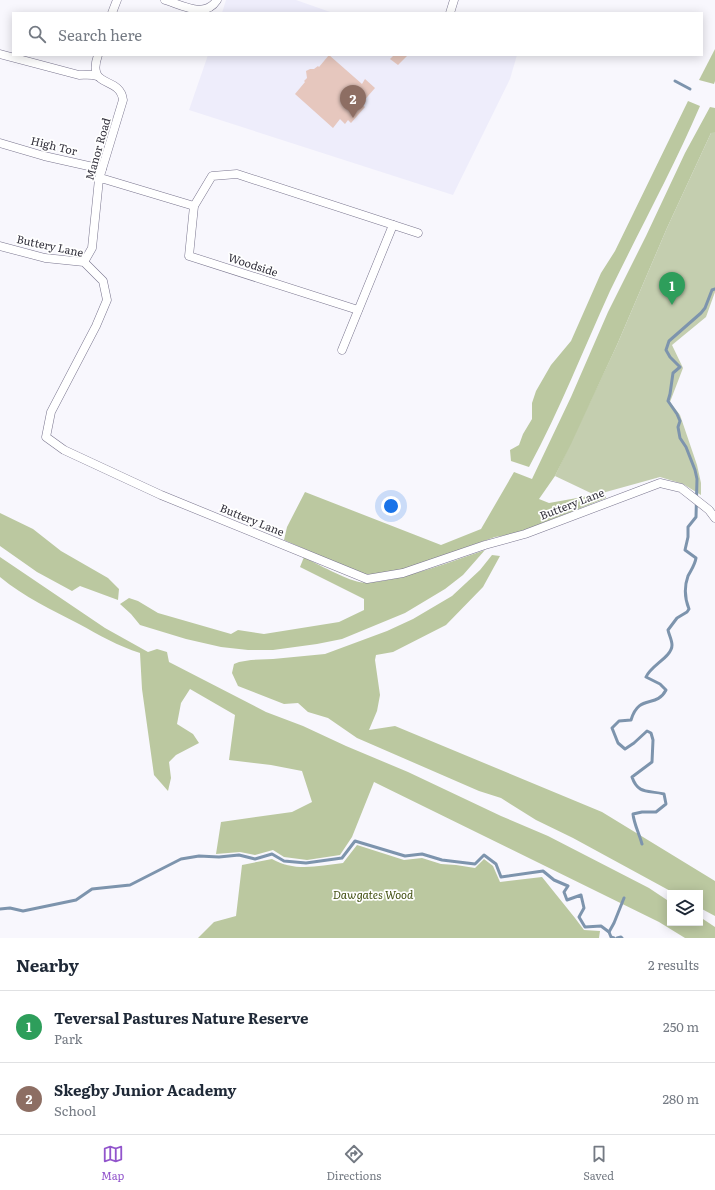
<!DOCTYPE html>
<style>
:root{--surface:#fff;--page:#f2f2f3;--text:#1f2937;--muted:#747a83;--line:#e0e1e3;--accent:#9255cc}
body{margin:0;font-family:Literata,serif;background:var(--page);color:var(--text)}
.controls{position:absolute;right:12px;bottom:12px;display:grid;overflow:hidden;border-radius:0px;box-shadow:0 2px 10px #0003}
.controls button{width:36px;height:36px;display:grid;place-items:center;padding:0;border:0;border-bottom:1px solid var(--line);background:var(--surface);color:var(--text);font:20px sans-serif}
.you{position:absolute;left:391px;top:506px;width:14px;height:14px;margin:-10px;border:3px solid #fff;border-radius:50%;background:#1a73e8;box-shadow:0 0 0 6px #1a73e833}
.badge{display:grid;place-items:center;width:26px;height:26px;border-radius:50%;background:var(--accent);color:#fff;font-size:13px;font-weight:700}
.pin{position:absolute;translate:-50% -33px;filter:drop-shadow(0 1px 2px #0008)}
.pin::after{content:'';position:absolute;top:21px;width:14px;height:12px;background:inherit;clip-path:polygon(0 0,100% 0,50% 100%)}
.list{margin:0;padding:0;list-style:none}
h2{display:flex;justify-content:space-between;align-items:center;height:52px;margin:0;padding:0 16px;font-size:17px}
h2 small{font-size:13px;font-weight:400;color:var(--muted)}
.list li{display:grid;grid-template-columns:26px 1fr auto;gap:12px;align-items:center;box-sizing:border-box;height:72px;padding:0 16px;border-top:1px solid var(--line)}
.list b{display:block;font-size:15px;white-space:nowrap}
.list p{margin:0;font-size:13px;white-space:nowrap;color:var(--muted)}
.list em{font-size:13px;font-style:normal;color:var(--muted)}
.icon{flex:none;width:22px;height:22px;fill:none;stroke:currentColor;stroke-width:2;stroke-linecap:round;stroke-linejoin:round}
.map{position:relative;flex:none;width:715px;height:938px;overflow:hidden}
.search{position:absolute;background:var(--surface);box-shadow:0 2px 10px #0003;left:12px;right:12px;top:12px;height:44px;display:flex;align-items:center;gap:10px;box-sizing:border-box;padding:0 14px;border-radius:0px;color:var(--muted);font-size:15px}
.sheet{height:196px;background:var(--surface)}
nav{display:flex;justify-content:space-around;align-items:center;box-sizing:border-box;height:56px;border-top:1px solid var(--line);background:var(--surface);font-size:11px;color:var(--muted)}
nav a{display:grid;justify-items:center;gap:2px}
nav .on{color:var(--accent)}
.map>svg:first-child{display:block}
.built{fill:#eeedfb}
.green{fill:#c4ceaf}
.forest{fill:#bbc8a0}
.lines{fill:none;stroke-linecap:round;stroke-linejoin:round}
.stream{stroke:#7d94ad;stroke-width:3}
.building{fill:#e6c7be}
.minor-casing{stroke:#79758e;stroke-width:9}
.minor{stroke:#fff;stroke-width:8}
.labels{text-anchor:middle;stroke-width:3.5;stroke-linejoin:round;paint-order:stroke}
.street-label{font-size:11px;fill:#34323d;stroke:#fff}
.park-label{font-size:11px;font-style:italic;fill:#445214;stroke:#fff}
</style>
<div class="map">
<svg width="715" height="938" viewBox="0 0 715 938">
<rect width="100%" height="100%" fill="#f8f7fd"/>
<g class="built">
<polygon points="226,0 296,0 333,13 222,13"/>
<polygon points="208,55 517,55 510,79 453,195 189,110"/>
</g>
<polygon class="green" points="715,108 715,292 706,317 672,345 683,368 670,402 680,415 697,465 701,483 701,495 683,484 660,477 595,495 555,476 617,345 667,228 711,133"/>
<g class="forest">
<polygon points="715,49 715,81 714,84 699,80"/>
<path d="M688 101 700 106C673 169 640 229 610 291 583 350 560 410 529 467L511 461 510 450 519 445 523 434 532 419V403L536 391 551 365 571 341 601 273 615 251Z"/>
<polygon points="710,107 715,108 715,132 711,133 667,228 617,345 571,444 555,476 539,499 549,503 605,493 606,498 518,533 495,537 402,570 366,576 284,540 287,527 305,492 441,545 481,529 514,472 532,479 571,397 608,312 646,236 685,153"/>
<polygon points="0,513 33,529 61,551 108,578 119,589 118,600 80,586 72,591 37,572 0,546"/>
<path d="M485 550 463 575 445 589 405 613 342 639 317 644 273 650H248L221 647 186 639 140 625 131 614 120 604 129 598 138 601 158 613 231 634 238 630 264 634 339 622 364 610V599L300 567 304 557C317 564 345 579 359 582 384 587 459 559 485 550Z"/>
<polygon points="492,555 500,556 483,587 446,625 393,652 376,655 375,660 380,695 377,711 369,730 395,726 602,812 715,881 715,916 700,908 700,893 674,893 573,838 536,820 501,798 479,791 357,738 328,718 308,712 298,703 284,704 238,686 232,673 234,664 239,662 251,660 273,659 325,654 387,631 413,619 452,596 480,570"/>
<path d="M0 557 105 628 148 652 157 649 167 652 169 662 266 712 303 726 346 746 408 772 501 816 548 836 649 888 670 902V923H700V917L715 927V938H685L659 922 374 782 352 837 340 855 307 860 284 857 273 850 255 855 240 852 216 854 221 822 292 812 312 802 302 771 271 765 229 760 235 715 190 689 181 703 177 724 193 734 199 743 176 755 169 762 171 778 168 791 154 775 142 689 140 653C118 646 99 635 79 624 52 610 24 597 0 577Z"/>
<path d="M357 845 404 860 422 858 441 864 456 865 475 868 484 859 493 866 500 882 542 877 575 918 584 930 600 931 599 938H198L214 922 236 916 242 865 272 859C294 872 319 866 343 863Z"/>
</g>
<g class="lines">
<g class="stream">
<polyline points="675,81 690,89"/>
<path d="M642 844C639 833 634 824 633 814L642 812H656L666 804 664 794C649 790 638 795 632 777L652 762 653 740 651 733 647 731 634 743 625 749 618 743 612 728 619 721 631 720C639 693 656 709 666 690L660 684 646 677C651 665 672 657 672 645 672 640 669 635 668 630L677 618 687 612 689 609C685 599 684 587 688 576 691 570 695 565 696 558L685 550 688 537V527L696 517 697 479 695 470 686 447 680 438 678 427 680 421 677 414 668 401 670 394 673 373 680 367 670 357 666 350 669 341 701 313 705 308 712 290 715 289"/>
<polyline points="0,909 10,908 23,911 76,900 92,889 130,885 181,859 199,856 219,857 239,855 255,859 272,854 284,861 306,863 342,858 355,841 405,856 422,854 442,860 475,864 484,855 496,864 501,877 543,871 554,880 568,886 564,892 567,900 581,895 584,908 579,917 585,927 601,926 609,932"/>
<polyline points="614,938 611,937 609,932 614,923 624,898"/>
<polyline points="617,938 621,937 622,938"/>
</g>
</g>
<g class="building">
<polygon points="329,55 362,84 365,79 375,88 361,104 365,107 351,123 348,120 345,124 340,119 333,128 295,94 305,82 304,81 307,78 306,71 310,69 314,69 318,66 319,67"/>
<polygon points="394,55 408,55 398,65 390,59"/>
</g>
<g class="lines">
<g class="minor-casing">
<g id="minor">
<path d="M165 0C182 5 205 19 217 0"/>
<polyline points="112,13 117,0"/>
<polyline points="450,13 454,0"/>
<path d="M0 54 79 75C85 75 91 74 97 76"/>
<polyline points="0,143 44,156 102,169"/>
<polyline points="99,179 104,179 194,206"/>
<polyline points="0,246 45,258 84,262 103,281 107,300 96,326 51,412 46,437 64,450 161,495 367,579 403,573 485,545 525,534 660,483 681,488 709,510 715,518"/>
<path d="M84 262 92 248 99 179 123 100C120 75 86 90 98 55"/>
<polyline points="358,310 189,256 194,206 212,176 237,174 418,233"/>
<polyline points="342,350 393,225"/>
</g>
</g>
<use href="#minor" class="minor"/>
</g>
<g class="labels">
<g class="street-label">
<text transform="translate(54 146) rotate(14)" y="4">High Tor</text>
<text transform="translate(98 149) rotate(-74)" y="4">Manor Road</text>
<text transform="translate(50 246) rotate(12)" y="4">Buttery Lane</text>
<text transform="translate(253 265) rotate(18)" y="4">Woodside</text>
<text transform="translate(572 504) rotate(-21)" y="4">Buttery Lane</text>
<text transform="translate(252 520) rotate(22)" y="4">Buttery Lane</text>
</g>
<g class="park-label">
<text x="373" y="899">Dawgates Wood</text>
</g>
</g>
</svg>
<div class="controls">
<button><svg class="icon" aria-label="layers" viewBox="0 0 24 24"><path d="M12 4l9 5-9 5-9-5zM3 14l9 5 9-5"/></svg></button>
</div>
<div class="you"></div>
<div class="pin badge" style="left:672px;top:305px;background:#2e9e5b">1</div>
<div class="pin badge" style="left:353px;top:118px;background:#8d6e63">2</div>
<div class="search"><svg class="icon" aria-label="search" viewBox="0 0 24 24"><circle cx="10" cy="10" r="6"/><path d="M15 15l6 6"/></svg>Search here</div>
</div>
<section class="sheet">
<h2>Nearby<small>2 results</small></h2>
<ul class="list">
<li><span class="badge" style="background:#2e9e5b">1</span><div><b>Teversal Pastures Nature Reserve</b><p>Park</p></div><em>250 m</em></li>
<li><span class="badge" style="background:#8d6e63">2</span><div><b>Skegby Junior Academy</b><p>School</p></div><em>280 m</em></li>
</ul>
</section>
<nav>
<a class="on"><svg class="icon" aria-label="map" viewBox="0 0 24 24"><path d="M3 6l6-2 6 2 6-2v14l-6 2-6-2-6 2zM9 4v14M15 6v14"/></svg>Map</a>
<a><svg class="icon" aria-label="directions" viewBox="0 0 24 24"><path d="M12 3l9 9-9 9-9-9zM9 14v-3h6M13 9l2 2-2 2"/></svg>Directions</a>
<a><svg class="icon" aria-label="saved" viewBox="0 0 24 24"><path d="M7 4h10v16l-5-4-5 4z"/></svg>Saved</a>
</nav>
